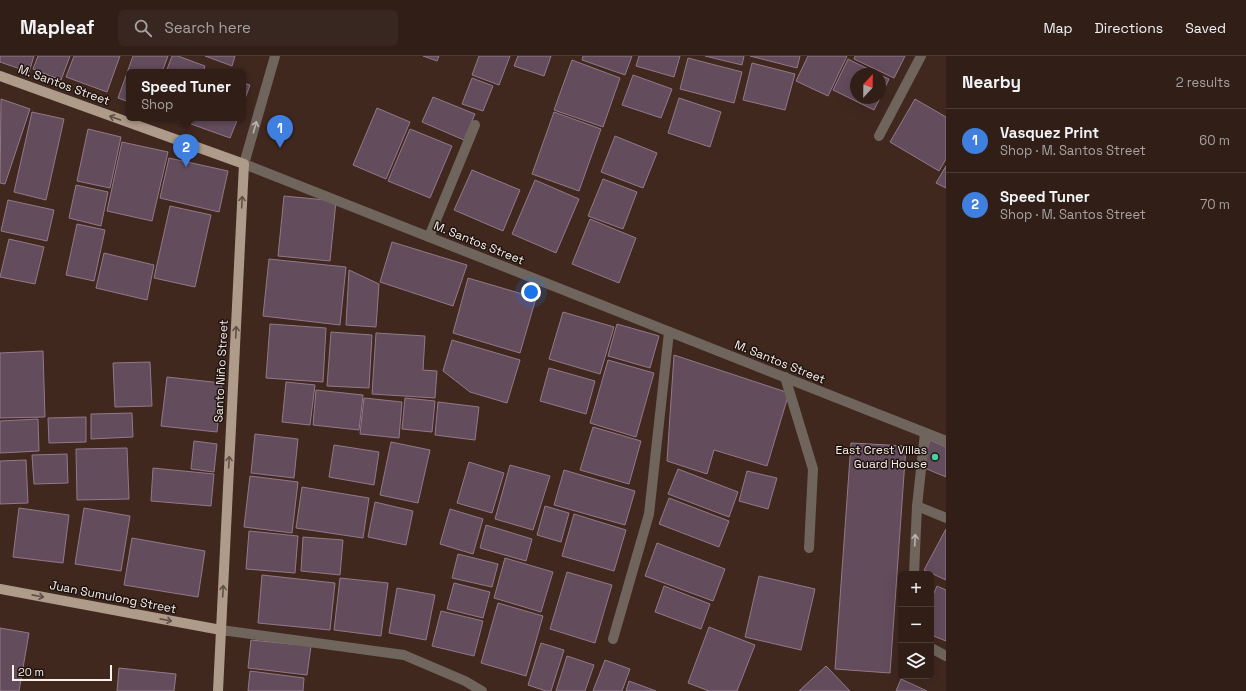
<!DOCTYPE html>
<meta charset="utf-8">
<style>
:root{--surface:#301e17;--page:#382720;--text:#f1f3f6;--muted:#a8a2a1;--line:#4b3c36;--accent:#bca0f2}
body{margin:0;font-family:"Space Grotesk",sans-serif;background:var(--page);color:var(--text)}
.controls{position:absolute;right:12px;bottom:12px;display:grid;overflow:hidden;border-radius:6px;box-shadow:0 4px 16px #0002}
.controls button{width:36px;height:36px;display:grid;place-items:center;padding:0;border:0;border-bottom:1px solid var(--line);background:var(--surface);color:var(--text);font:20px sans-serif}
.compass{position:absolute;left:850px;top:12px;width:36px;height:36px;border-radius:50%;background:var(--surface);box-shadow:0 4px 16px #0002;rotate:22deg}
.scale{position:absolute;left:12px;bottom:10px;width:100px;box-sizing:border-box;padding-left:4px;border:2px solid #fdf0eb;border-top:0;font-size:11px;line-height:14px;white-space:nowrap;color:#fdf0eb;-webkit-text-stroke:3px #1f1410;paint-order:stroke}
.you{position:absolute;left:531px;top:236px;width:14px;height:14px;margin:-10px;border:3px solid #fff;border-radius:50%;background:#1a73e8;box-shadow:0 0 0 6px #1a73e833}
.badge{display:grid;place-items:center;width:26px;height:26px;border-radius:50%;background:var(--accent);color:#fff;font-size:13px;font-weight:700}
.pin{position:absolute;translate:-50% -33px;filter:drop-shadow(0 1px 2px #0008)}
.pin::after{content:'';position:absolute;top:21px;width:14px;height:12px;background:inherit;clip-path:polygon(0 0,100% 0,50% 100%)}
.popup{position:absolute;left:126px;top:13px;width:120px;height:52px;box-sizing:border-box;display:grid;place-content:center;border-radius:6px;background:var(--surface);filter:drop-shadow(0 1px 3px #0005);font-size:13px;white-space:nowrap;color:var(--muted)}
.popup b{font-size:15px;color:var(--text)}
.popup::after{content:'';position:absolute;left:50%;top:100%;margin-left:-8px;border:8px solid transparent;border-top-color:var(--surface)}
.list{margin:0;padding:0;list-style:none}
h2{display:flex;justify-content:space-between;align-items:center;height:52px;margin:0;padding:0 16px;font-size:17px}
h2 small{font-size:13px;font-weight:400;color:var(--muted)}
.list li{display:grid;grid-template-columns:26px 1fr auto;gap:12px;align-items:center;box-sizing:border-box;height:64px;padding:0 16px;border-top:1px solid var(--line)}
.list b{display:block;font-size:15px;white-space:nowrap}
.list p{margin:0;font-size:13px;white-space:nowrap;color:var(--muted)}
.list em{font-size:13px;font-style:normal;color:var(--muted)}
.icon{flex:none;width:22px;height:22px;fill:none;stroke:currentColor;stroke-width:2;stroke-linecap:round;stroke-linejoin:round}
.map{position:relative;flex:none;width:946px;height:635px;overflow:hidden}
header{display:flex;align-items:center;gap:24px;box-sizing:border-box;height:56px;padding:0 20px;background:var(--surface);border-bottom:1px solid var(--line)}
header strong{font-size:19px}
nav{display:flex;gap:22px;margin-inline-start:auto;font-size:14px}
.search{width:280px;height:36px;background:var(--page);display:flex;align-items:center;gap:10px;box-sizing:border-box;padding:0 14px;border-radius:6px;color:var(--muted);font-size:15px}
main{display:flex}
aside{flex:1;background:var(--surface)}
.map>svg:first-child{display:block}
.building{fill:#634c5c;stroke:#92798a}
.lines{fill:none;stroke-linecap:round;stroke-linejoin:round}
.minor{stroke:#6f655d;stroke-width:10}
.major{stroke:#af9b8a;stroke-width:10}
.oneway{stroke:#605147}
.oneway2{stroke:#bdb1ab}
.poi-dot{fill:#41d4a1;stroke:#1f1410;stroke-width:1.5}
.labels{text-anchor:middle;stroke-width:3;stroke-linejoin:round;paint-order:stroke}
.street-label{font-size:12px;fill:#fdf0eb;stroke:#1f1410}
.poi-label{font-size:12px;fill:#fdf0eb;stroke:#1f1410;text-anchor:end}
</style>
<header>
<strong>Mapleaf</strong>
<div class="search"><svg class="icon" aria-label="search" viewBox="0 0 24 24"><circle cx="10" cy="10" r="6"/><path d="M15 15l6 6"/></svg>Search here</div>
<nav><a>Map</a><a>Directions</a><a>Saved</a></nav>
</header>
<main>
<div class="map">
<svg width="946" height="635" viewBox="0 0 946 635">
<rect width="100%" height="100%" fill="#40281f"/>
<g class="building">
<polygon points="0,0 34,0 29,16 0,6"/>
<polygon points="38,0 70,0 61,24 33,13"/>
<polygon points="74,0 120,0 107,36 66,21"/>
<polygon points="133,0 168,0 162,16 129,16 129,46 118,42"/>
<polygon points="172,0 178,0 205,10 203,16 166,16"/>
<polygon points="205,0 235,0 232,10"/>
<polygon points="423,0 439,0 437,5"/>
<polygon points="479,0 510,0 499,29 472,19"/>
<polygon points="518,0 551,0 544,20 514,10"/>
<polygon points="583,0 632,0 625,19 582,4"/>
<polygon points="639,0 680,0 674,21 636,10"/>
<polygon points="705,0 744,0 742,9"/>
<polygon points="750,0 800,0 797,12"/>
<polygon points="808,0 847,0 828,40 796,25"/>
<polygon points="855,0 905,0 894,22 854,3"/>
<polygon points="688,2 742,16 734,47 680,33"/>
<polygon points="848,3 878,18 856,18 856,42 880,42 874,54 833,34"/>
<polygon points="572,4 620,22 603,71 554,54"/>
<polygon points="752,7 795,18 785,54 743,44"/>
<polygon points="633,19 672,33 661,62 622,49"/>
<polygon points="880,19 889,23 880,42"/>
<polygon points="472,22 493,30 483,55 462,48"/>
<polygon points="243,27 250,29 243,48"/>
<polygon points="433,41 475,58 464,84 422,66"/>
<polygon points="679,42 721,56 710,91 668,77"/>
<polygon points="1,43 30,53 5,128 0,127"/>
<polygon points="915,43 946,61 946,103 939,115 890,86"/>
<polygon points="377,52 410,66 386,123 353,109"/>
<polygon points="32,56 64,63 46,144 14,136"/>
<polygon points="554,56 601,73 579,135 532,118"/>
<polygon points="170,62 186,62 184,67"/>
<polygon points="193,62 238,62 230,82 191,68"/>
<polygon points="88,73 121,81 110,132 77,125"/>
<polygon points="410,73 452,90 430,142 388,125"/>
<polygon points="615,80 657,97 643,132 601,116"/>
<polygon points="122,86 168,96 152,165 107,155"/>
<polygon points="169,102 228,115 219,156 160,142"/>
<polygon points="946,110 946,132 936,127"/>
<polygon points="472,114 520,134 503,175 454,154"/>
<polygon points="603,123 637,136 623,173 588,160"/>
<polygon points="535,124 579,143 556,197 512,178"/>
<polygon points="76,129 108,136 101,170 69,162"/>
<polygon points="284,140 336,145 330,205 278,200"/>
<polygon points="8,144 54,154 47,185 1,175"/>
<polygon points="170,150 211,159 195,231 154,222"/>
<polygon points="590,163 636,182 619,227 572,208"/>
<polygon points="77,168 105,174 94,225 66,219"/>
<polygon points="9,183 44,191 35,228 0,221"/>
<polygon points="392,186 467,209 453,250 380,226"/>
<polygon points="104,197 154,209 147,244 96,232"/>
<polygon points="269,203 346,211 340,269 263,260"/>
<polygon points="349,214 379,228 376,271 346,269"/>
<polygon points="468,222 536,242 520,297 453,277"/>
<polygon points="563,256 614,271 600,318 549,303"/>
<polygon points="270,268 326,272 323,326 266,322"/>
<polygon points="617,268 659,280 650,312 608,300"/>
<polygon points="331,276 372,279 369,332 327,330"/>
<polygon points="376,277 425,280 423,314 437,315 435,342 372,338"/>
<polygon points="452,284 520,304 507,347 470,336 443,315"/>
<polygon points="43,295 45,361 0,362 0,297"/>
<polygon points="674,299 789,337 767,410 714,394 707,418 667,405"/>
<polygon points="608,304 654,317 636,381 590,367"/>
<polygon points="150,306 152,350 115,351 113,307"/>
<polygon points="549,312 595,325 586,358 540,345"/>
<polygon points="167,321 222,327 217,376 161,370"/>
<polygon points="286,326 315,329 310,369 282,366"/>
<polygon points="316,334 363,339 359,374 313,369"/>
<polygon points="364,342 402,346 399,382 360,378"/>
<polygon points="405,342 435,345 432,376 402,373"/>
<polygon points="438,346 479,351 475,384 435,379"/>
<polygon points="132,357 133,381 91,383 91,358"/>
<polygon points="86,361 86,386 49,387 48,362"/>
<polygon points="38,363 39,395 0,397 0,365"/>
<polygon points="593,371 641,385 629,428 580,414"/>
<polygon points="255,378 298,383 294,422 251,417"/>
<polygon points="930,384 946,391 946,421 922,411"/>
<polygon points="194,385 217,388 214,416 191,413"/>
<polygon points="391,386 430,394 418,447 380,439"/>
<polygon points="851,387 906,390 890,617 835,613"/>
<polygon points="334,389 379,396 374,429 329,421"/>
<polygon points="127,392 129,443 77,444 76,393"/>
<polygon points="67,398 68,427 34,428 32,399"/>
<polygon points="26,404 28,447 0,448 0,405"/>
<polygon points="469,406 504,417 492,457 457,447"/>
<polygon points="510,409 550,420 533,474 495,463"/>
<polygon points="153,412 214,418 211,450 151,445"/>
<polygon points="678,413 738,436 729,461 668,438"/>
<polygon points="564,414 635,435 625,469 554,449"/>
<polygon points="747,415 777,422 768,453 739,445"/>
<polygon points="250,420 298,426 292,477 244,471"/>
<polygon points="302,431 369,442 363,482 296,472"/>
<polygon points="669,442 729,465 719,491 659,468"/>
<polygon points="375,446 413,455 406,489 368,481"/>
<polygon points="545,450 569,457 561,486 537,479"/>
<polygon points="19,452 69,459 63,507 13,501"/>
<polygon points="84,452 130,460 121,515 75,508"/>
<polygon points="450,453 483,463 473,498 440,488"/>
<polygon points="574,458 626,474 614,515 562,500"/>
<polygon points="486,469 532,483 526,505 480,492"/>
<polygon points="946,473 946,524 924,514"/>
<polygon points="249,475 298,480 295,517 246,513"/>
<polygon points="303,481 343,484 340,519 301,515"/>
<polygon points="132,482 205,495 198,541 124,529"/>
<polygon points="657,487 725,513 713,545 645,520"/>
<polygon points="458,498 498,508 492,531 452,522"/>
<polygon points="505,502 553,516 541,556 494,542"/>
<polygon points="567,516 612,529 595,587 550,573"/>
<polygon points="262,519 335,527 330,574 258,567"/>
<polygon points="759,520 815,533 801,594 745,581"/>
<polygon points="340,522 388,527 381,580 334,574"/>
<polygon points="454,527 490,536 483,562 447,553"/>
<polygon points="664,530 710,548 701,573 655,556"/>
<polygon points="937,530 946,534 946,585 931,579 931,544"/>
<polygon points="397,532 435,539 426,584 389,577"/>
<polygon points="498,547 543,560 526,620 481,607"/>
<polygon points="441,555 483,565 474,600 432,590"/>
<polygon points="709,571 755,589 737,635 709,635 688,627"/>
<polygon points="0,572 29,577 19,635 0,635"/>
<polygon points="251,584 311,590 307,619 248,612"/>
<polygon points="541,587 564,594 551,635 546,635 528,629"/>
<polygon points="567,600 594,609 585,635 556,635"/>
<polygon points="605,604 630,613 622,635 593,635"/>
<polygon points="826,610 850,635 799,635"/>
<polygon points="119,612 176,618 174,635 117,635"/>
<polygon points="250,615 304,622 303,635 248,635"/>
<polygon points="901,623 927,635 896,635"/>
<polygon points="629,625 656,635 626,635"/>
</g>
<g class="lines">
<g class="minor">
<polyline points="275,0 244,108 946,385"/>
<polyline points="879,80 921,0"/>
<polyline points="429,181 475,69"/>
<polyline points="785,321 813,413 809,492"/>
<polyline points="917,450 946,462"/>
<polyline points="914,518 917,450 925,377"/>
<polyline points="221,574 404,599 465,625 482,635"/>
<polyline points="613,583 649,458 669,276"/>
<polyline points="931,592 946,600"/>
</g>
<g class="major">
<polyline points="0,20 244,108 218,635"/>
<polyline points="0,533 221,574"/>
</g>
</g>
<defs><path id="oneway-shaft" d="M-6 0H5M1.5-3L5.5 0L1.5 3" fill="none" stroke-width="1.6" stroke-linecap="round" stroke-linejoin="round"/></defs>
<g class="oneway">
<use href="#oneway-shaft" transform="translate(115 62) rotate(-160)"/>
<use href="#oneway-shaft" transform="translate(242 146) rotate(-87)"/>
<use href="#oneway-shaft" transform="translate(236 276) rotate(-87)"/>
<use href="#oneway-shaft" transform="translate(229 406) rotate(-87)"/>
<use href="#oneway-shaft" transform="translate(223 535) rotate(-87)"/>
<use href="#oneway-shaft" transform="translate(38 540) rotate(11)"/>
<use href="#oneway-shaft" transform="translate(166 564) rotate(11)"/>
</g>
<g class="oneway2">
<use href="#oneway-shaft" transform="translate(255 71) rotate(-74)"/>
<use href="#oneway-shaft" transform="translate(915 484) rotate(-87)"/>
</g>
<circle class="poi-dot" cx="935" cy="401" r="4"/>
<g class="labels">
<g class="street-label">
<text transform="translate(64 29) rotate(20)" y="4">M. Santos Street</text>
<text transform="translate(479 187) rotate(22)" y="4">M. Santos Street</text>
<text transform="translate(780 306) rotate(22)" y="4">M. Santos Street</text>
<text transform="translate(221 315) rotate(-87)" y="4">Santo Niño Street</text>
<text transform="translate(113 541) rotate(11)" y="4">Juan Sumulong Street</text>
</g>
<g class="poi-label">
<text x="927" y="398">East Crest Villas<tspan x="927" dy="14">Guard House</tspan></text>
</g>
</g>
</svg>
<div class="controls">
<button>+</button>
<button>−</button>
<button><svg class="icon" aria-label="layers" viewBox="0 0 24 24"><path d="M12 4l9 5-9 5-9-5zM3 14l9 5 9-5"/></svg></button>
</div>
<svg class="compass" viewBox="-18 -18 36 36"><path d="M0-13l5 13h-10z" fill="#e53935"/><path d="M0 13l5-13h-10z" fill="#a8a2a1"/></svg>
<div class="scale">20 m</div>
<div class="you"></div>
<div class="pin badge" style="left:280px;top:92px;background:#3f7fe0">1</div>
<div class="pin badge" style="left:186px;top:111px;background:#3f7fe0">2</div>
<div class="popup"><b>Speed Tuner</b>Shop</div>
</div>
<aside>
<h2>Nearby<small>2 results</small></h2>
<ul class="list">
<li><span class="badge" style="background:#3f7fe0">1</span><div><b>Vasquez Print</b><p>Shop · M. Santos Street</p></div><em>60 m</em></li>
<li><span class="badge" style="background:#3f7fe0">2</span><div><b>Speed Tuner</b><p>Shop · M. Santos Street</p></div><em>70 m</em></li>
</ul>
</aside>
</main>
